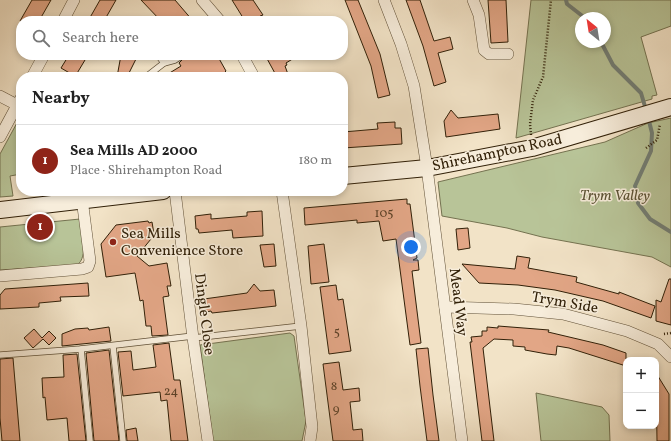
<!DOCTYPE html>
<meta charset="utf-8">
<style>
:root{--surface:#fff;--page:#f6f6f6;--text:#222;--muted:#767676;--line:#e0e0e0;--accent:#8f2418}
body{margin:0;font-family:Vollkorn,serif;background:var(--page);color:var(--text)}
.controls{position:absolute;right:12px;bottom:12px;display:grid;overflow:hidden;border-radius:8px;box-shadow:0 2px 6px #0003}
.controls button{width:36px;height:36px;display:grid;place-items:center;padding:0;border:0;border-bottom:1px solid var(--line);background:var(--surface);color:var(--text);font:20px sans-serif}
.compass{position:absolute;left:575px;top:12px;width:36px;height:36px;border-radius:50%;background:var(--surface);box-shadow:0 2px 6px #0003;rotate:330deg}
.you{position:absolute;left:411px;top:247px;width:14px;height:14px;margin:-10px;border:3px solid #fff;border-radius:50%;background:#1a73e8;box-shadow:0 0 0 6px #1a73e833}
.badge{display:grid;place-items:center;width:26px;height:26px;border-radius:50%;background:var(--accent);color:#fff;font-size:13px;font-weight:700}
.pin{position:absolute;translate:-50% -50%;border:2px solid #fff;box-shadow:0 1px 4px #0006}
.list{margin:0;padding:0;list-style:none}
h2{display:flex;justify-content:space-between;align-items:center;height:52px;margin:0;padding:0 16px;font-size:17px}
h2 small{font-size:13px;font-weight:400;color:var(--muted)}
.list li{display:grid;grid-template-columns:26px 1fr auto;gap:12px;align-items:center;box-sizing:border-box;height:72px;padding:0 16px;border-top:1px solid var(--line)}
.list b{display:block;font-size:15px;white-space:nowrap}
.list p{margin:0;font-size:13px;white-space:nowrap;color:var(--muted)}
.list em{font-size:13px;font-style:normal;color:var(--muted)}
.icon{flex:none;width:22px;height:22px;fill:none;stroke:currentColor;stroke-width:2;stroke-linecap:round;stroke-linejoin:round}
.map{position:relative;flex:none;width:671px;height:441px;overflow:hidden}
.search{position:absolute;background:var(--surface);box-shadow:0 2px 6px #0003;left:16px;top:16px;width:332px;height:44px;display:flex;align-items:center;gap:10px;box-sizing:border-box;padding:0 14px;border-radius:16px;color:var(--muted);font-size:15px}
.panel{position:absolute;background:var(--surface);box-shadow:0 2px 6px #0003;left:16px;top:72px;width:332px;height:124px;border-radius:16px}
.map>svg:first-child{display:block}
.green{fill:#b8c498;stroke:#747250;fill-rule:evenodd}
.lines{fill:none;stroke-linecap:round;stroke-linejoin:round}
.stream{stroke:#727e75;stroke-width:4}
.building{fill:#e2a686;stroke:#312008}
.service-casing{stroke:#615138;stroke-width:7}
.minor-casing{stroke:#615138;stroke-width:12}
.secondary-casing{stroke:#312008;stroke-width:18}
.path{stroke:#312008;stroke-width:2.5;stroke-dasharray:1 2;stroke-linecap:butt}
.service{stroke:#f7eddb;stroke-width:5.5}
.minor{stroke:#f7eddb;stroke-width:11}
.secondary{stroke:#f7eddb;stroke-width:16}
.poi-dot{fill:#8f2418;stroke:#f7eddb;stroke-width:1.5}
.labels{text-anchor:middle;stroke-width:3;stroke-linejoin:round;paint-order:stroke}
.number-label{font-size:13px;fill:#5d4228}
.street-label{font-size:15px;fill:#312008;stroke:#f7eddb}
.park-label{font-size:15px;font-style:italic;fill:#5a5133;stroke:#f7eddb}
.poi-label{font-size:15px;fill:#312008;stroke:#f7eddb;text-anchor:start}
</style>
<div class="map">
<svg width="671" height="441" viewBox="0 0 671 441">
<rect width="100%" height="100%" fill="#f2e3c7"/>
<filter id="stains"><feTurbulence type="fractalNoise" baseFrequency=".005" numOctaves="4"/><feColorMatrix values="0 0 0 0 .2 0 0 0 0 .09 0 0 0 0 .02 0 0 0 .5 -.17"/></filter>
<radialGradient id="worn" r=".72"><stop offset=".6" stop-color="#630" stop-opacity="0"/><stop offset="1" stop-color="#630" stop-opacity=".3"/></radialGradient>
<g class="green">
<path d="M531 0H671V26L641 37 657 95 652 96V99L516 138ZM581 18H605V42H581Z"/>
<polygon points="671,118 671,267 652,257 542,237 507,228 442,216 438,182 605,142 648,123"/>
<polygon points="21,120 21,174 10,176 13,196 0,197 0,154 18,121"/>
<path d="M80 219C81 231 89 257 77 265L0 270V227Z"/>
<polygon points="290,333 294,336 306,421 302,441 213,441 200,345"/>
<polygon points="536,393 602,407 609,415 610,441 541,441"/>
</g>
<g class="lines">
<g class="stream">
<polyline points="566,0 567,4 585,18"/>
<polyline points="601,42 613,65 641,93 646,110"/>
<polyline points="648,117 652,133 651,151 635,186 638,203 650,219 671,232"/>
</g>
</g>
<g class="building">
<polygon points="32,0 51,0 39,21 20,21"/>
<polygon points="100,0 116,0 104,21 88,21"/>
<polygon points="141,0 175,0 193,21 161,21"/>
<polygon points="232,0 253,0 263,15 260,16 263,21 245,21"/>
<polygon points="345,0 358,0 380,54 390,95 378,98 371,66"/>
<polygon points="406,0 420,0 434,41 450,37 453,49 438,53 446,82 434,86 423,46"/>
<polygon points="488,0 506,0 508,42 491,43"/>
<polygon points="69,55 88,55 76,75 74,73 73,75 61,68"/>
<polygon points="121,55 138,55 127,77 117,77"/>
<polygon points="187,55 217,55 226,71 225,72 227,77 163,77 181,66 179,63"/>
<polygon points="265,55 299,55 286,63 287,65 285,66 289,77 277,77"/>
<polygon points="451,110 458,118 498,114 500,129 446,137 444,121"/>
<polygon points="395,122 395,128 401,128 402,144 343,148 343,132 378,129 377,123"/>
<polygon points="407,199 407,204 410,204 417,258 413,260 418,260 419,270 412,271 421,343 410,345 396,239 383,241 379,221 357,223 357,220 305,225 304,208"/>
<polygon points="262,211 263,236 233,238 232,230 199,233 198,229 196,229 195,216 211,214 211,219 247,216 247,212"/>
<polygon points="148,221 149,223 152,222 154,234 150,235 151,239 137,256 149,266 167,263 171,286 167,286 169,296 163,297 168,335 152,336 151,326 146,326 143,300 140,301 135,273 106,277 101,244 116,225"/>
<polygon points="468,228 470,248 458,250 456,229"/>
<polygon points="274,244 276,266 264,267 260,245"/>
<polygon points="324,244 329,282 311,284 308,246"/>
<polygon points="517,256 530,258 528,268 577,277 576,282 619,294 619,292 655,306 651,318 603,301 555,290 518,285 479,283 462,264 515,269"/>
<polygon points="669,279 671,279 671,325 656,321 656,300 661,302"/>
<polygon points="88,283 89,296 60,297 61,301 39,303 39,307 0,309 0,295 5,289"/>
<polygon points="254,284 260,291 274,290 276,306 212,313 211,311 206,312 204,299 247,293"/>
<polygon points="336,285 338,300 343,299 351,351 329,354 320,287"/>
<polygon points="498,326 549,330 548,332 603,345 626,353 626,366 569,348 557,346 556,355 547,354 525,350 525,347 513,346 513,340 494,339 483,348 494,441 482,441 470,342 472,342 471,337 482,336 482,331 487,331 487,327 498,328"/>
<polygon points="109,327 111,341 62,346 62,334 75,329 88,328 89,330"/>
<polygon points="34,329 42,338 49,331 56,338 49,345 43,339 33,348 24,338"/>
<polygon points="169,343 174,380 180,380 188,441 171,441 167,400 161,401 160,392 123,396 118,352 131,351 133,370 156,367 153,345"/>
<polygon points="428,348 433,395 439,441 427,441 420,386 416,349"/>
<polygon points="109,350 119,441 94,441 86,353"/>
<polygon points="77,354 86,441 69,441 67,418 47,420 45,397 43,398 42,378 64,377 63,355"/>
<polygon points="13,358 20,441 2,441 0,418 0,359"/>
<polygon points="339,362 343,390 359,388 360,401 350,402 353,430 362,429 363,441 333,441 323,364"/>
<polygon points="656,373 669,394 669,441 657,441"/>
<polygon points="136,428 138,441 127,441 126,430"/>
</g>
<g class="lines">
<g class="service-casing">
<g id="service">
<polyline points="158,55 164,63"/>
<polyline points="146,77 164,63 175,60 183,55"/>
<polyline points="193,338 301,326"/>
<polyline points="113,346 123,441"/>
<polyline points="81,349 90,441"/>
<polyline points="0,355 81,349 193,336"/>
</g>
</g>
<g class="minor-casing">
<g id="minor">
<polyline points="202,0 220,21"/>
<polyline points="384,0 401,44 414,86 427,168 462,441"/>
<polyline points="473,0 479,15 484,50 489,54 508,54"/>
<polyline points="63,21 74,0"/>
<polyline points="242,55 254,77"/>
<polyline points="32,77 44,55"/>
<polyline points="0,96 21,107"/>
<polyline points="0,137 21,98"/>
<polyline points="175,191 193,338 208,441"/>
<polyline points="282,191 301,326 312,427 310,441"/>
<polyline points="0,276 82,269 88,267 90,261 81,191"/>
<polyline points="445,307 514,309 563,314 627,331 658,344 671,357"/>
</g>
</g>
<g class="secondary-casing">
<g id="secondary">
<polyline points="343,176 427,168 532,148 671,107"/>
<polyline points="0,210 163,191"/>
</g>
</g>
<g class="path">
<polyline points="531,135 530,124 533,100 543,77 551,0"/>
<polyline points="646,148 657,140 660,124"/>
<polyline points="664,334 671,333"/>
</g>
<use href="#service" class="service"/>
<use href="#minor" class="minor"/>
<use href="#secondary" class="secondary"/>
</g>
<circle class="poi-dot" cx="113" cy="242" r="4"/>
<g class="labels">
<g class="number-label">
<text x="384" y="217">105</text>
<text x="337" y="336">5</text>
<text x="334" y="390">8</text>
<text x="171" y="395">24</text>
<text x="336" y="413">9</text>
</g>
<g class="street-label">
<text transform="translate(497 152) rotate(-12)" y="5">Shirehampton Road</text>
<text transform="translate(459 302) rotate(83)" y="5">Mead Way</text>
<text transform="translate(565 302) rotate(10)" y="5">Trym Side</text>
<text transform="translate(205 314) rotate(83)" y="5">Dingle Close</text>
</g>
<g class="park-label">
<text x="615" y="200">Trym Valley</text>
</g>
<g class="poi-label">
<text x="121" y="238">Sea Mills<tspan x="121" dy="17">Convenience Store</tspan></text>
</g>
</g>
<rect width="100%" height="100%" filter="url(#stains)"/>
<rect width="100%" height="100%" fill="url(#worn)"/>
</svg>
<div class="controls">
<button>+</button>
<button>−</button>
</div>
<svg class="compass" viewBox="-18 -18 36 36"><path d="M0-13l5 13h-10z" fill="#e53935"/><path d="M0 13l5-13h-10z" fill="#767676"/></svg>
<div class="you"></div>
<div class="pin badge" style="left:40px;top:227px">1</div>
<div class="search"><svg class="icon" aria-label="search" viewBox="0 0 24 24"><circle cx="10" cy="10" r="6"/><path d="M15 15l6 6"/></svg>Search here</div>
<section class="panel">
<h2>Nearby<small></small></h2>
<ul class="list">
<li><span class="badge">1</span><div><b>Sea Mills AD 2000</b><p>Place · Shirehampton Road</p></div><em>180 m</em></li>
</ul>
</section>
</div>
